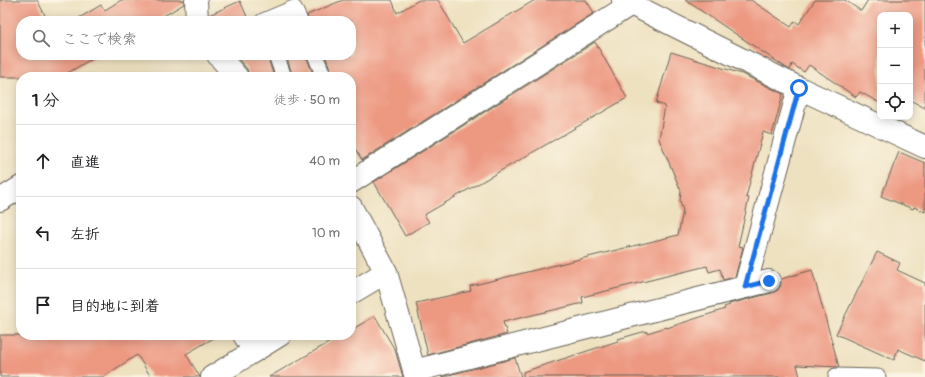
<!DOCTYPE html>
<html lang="ja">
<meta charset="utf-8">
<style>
:root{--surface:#fff;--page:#f6f6f6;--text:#202124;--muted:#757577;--line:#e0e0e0}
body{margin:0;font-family:Pangolin,"Klee One",sans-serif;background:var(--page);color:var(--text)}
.controls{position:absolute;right:12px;top:12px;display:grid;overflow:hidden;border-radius:8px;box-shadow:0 2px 10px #0003}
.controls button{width:36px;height:36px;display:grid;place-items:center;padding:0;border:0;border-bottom:1px solid var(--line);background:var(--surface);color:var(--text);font:20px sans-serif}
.stop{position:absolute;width:12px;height:12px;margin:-9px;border:3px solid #1a73e8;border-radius:50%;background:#fff}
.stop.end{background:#1a73e8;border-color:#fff;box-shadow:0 1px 4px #0008}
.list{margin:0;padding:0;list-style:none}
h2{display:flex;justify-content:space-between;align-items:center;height:52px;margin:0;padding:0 16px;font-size:17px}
h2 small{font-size:13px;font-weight:400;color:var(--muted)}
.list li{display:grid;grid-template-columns:26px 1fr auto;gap:12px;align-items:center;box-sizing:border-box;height:72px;padding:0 16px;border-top:1px solid var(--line)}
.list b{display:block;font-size:15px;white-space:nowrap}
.list em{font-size:13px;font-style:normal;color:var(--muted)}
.icon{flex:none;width:22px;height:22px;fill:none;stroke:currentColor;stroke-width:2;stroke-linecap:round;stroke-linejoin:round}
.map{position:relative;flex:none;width:925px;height:377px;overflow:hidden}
.search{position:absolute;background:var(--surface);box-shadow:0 2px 10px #0003;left:16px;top:16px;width:340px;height:44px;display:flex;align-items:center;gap:10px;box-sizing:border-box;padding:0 14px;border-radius:16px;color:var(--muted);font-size:15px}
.panel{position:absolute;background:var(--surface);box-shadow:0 2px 10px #0003;left:16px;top:72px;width:340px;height:268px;border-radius:16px}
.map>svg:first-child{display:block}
.building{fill:#ed9982}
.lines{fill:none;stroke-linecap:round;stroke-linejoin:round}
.service-casing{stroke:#666155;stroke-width:17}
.minor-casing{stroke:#666155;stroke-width:24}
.tertiary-casing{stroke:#666155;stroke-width:24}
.service{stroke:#fff;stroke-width:15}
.minor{stroke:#fff;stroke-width:22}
.tertiary{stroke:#fff;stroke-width:22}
.route{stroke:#1a73e8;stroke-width:5}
</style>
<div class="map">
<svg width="925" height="377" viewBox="0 0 925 377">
<rect width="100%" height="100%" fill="#fcf5e5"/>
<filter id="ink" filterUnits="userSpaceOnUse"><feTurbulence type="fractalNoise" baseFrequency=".025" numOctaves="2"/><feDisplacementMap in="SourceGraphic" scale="8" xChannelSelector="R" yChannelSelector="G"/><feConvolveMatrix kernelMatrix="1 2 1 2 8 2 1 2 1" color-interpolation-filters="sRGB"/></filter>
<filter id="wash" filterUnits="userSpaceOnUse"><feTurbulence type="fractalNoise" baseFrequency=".012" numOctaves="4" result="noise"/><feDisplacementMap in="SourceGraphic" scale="16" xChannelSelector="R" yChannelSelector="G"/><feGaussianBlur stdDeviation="0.9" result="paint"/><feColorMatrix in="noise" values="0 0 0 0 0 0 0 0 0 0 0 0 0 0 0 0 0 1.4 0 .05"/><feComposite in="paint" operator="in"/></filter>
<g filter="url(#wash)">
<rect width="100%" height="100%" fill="#eee1c0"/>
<g id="blocks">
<g class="building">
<polygon points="0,0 37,0 48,21 21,21 21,55 98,55 61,77 0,77"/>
<polygon points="121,0 184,0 184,4 155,21 74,21 101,5 105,10"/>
<polygon points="343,0 392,0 397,13 419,0 438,0 463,43 535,0 586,0 594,13 362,160 351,142 351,77 333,77 325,55 351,55 351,21 309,21 307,15"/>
<polygon points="685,0 751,0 791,27 795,21 799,24 815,0 845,0 861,11 868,0 925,0 925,108 910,100 910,101 910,15 880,15 880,103 860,92 856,97 809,65 804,72 792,64 790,70 788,69"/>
<polygon points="240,1 249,21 209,21 209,15"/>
<polygon points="595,42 627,98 424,215 429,222 405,236 374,182"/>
<polygon points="671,52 742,74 783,94 772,135 763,132 746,197 749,198 738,246 743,247 735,277 723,280 720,269 709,272 707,266 582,297 583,303 503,322 507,334 428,355 416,303 471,291 470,286 678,235 683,211 680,201 681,191 659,139 665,106 656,103"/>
<polygon points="235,55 267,55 274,77 249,77 247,69"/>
<polygon points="286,55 306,55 314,77 293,77"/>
<polygon points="899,152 925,163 925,212 914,207 913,209 881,196"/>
<polygon points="877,252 900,263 897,270 925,283 925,361 898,349 894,360 836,334"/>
<polygon points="812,270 839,367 797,365 800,377 523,377 523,372 618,341 618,339 646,331 647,333 667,327 667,328 725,309 724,307 730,305 729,304 772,293 778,290 781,285 781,279"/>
<polygon points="375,316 395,350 403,377 269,377 342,335 351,335 351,330"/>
<polygon points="0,335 219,335 186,354 200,377 151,377 137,355 103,377 0,377"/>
<polygon points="515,358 521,377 441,377"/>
</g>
</g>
</g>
<g filter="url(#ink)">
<use href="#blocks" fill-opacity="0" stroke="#666155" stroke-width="1"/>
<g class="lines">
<g class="service-casing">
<g id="service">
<polyline points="263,21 294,8 300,21"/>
<polyline points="276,55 284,77"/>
<polyline points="315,55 324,77"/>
<polyline points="836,376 878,377"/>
</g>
</g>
<g class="minor-casing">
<g id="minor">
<polyline points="196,0 197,21"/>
<polyline points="623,0 799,88 925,147"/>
<polyline points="218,55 237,77"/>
<polyline points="351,182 631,4"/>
<polyline points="0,200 21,187"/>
<polyline points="351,207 386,272 416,377"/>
<polyline points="745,287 799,88"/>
<polyline points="244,335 254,351"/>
<polyline points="414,371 769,281"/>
</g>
</g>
<g class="tertiary-casing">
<g id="tertiary">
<polyline points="351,293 386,272"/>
<polyline points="212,377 280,335"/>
</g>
</g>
<use href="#service" class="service"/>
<use href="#minor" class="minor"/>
<use href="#tertiary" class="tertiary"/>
</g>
</g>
<g class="lines" filter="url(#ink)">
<polyline class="route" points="769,281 745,287 799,88"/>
</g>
</svg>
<div class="controls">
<button>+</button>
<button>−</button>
<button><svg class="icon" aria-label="locate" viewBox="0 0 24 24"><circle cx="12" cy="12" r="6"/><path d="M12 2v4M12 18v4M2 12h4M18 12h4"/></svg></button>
</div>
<div class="stop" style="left:799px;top:88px"></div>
<div class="stop end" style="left:769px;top:281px"></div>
<div class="search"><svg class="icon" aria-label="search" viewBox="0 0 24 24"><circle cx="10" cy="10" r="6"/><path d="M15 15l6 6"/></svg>ここで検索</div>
<section class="panel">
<h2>1 分<small>徒歩 · 50 m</small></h2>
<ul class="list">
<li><svg class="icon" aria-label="ahead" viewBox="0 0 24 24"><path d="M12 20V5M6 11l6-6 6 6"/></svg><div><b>直進</b></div><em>40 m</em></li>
<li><svg class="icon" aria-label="left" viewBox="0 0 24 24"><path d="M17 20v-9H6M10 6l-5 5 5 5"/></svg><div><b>左折</b></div><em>10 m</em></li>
<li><svg class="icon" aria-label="arrive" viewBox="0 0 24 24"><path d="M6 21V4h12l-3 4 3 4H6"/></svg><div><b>目的地に到着</b></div></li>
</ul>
</section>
</div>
